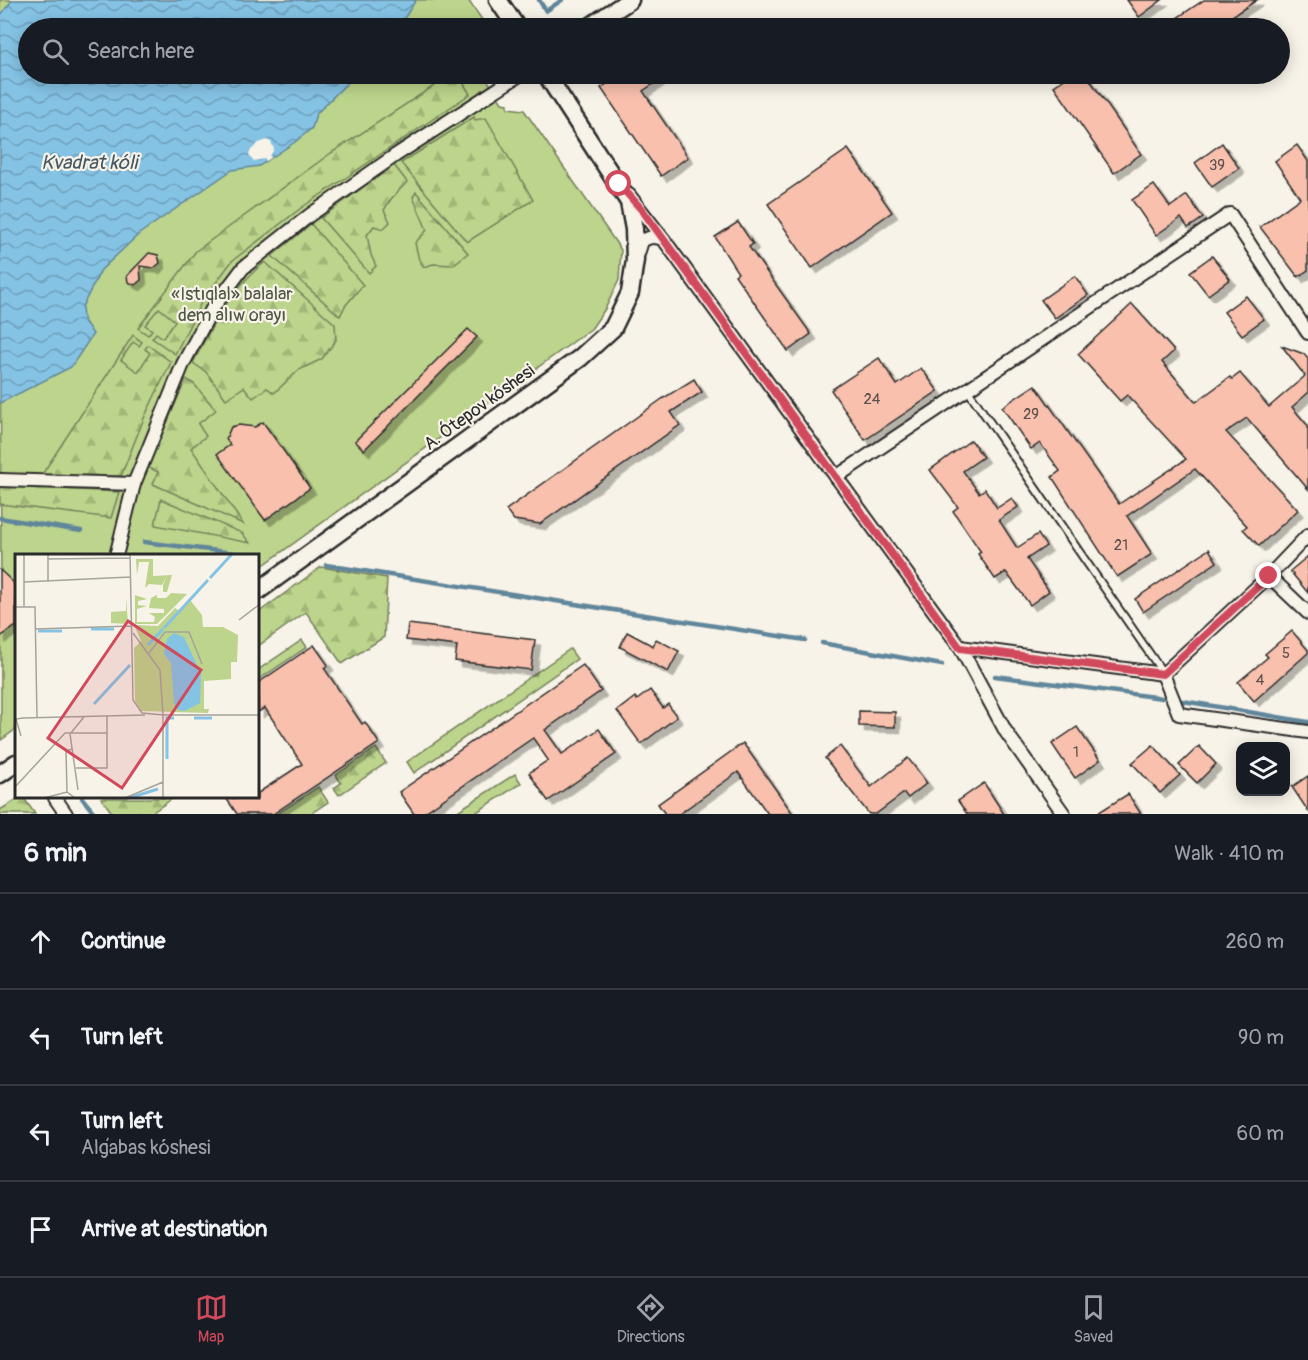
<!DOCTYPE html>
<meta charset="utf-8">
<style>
:root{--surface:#171b24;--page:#242831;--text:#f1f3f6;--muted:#9ea1a6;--line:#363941;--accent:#d1495b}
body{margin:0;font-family:Pangolin,sans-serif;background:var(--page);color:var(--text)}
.controls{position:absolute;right:18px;bottom:18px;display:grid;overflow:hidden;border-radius:12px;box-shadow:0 3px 15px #0003}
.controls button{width:54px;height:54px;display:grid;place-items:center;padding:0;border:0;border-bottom:2px solid var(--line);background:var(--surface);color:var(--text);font:30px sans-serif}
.stop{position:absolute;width:18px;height:18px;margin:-14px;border:4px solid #d1495b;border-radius:50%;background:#fff}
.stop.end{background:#d1495b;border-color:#fff;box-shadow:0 2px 6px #0008}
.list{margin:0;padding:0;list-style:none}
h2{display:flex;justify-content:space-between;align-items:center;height:78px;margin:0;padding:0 24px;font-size:26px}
h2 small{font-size:20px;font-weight:400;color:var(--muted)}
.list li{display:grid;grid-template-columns:39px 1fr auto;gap:18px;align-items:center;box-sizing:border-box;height:96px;padding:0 24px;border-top:2px solid var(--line)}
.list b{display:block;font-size:22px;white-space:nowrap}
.list p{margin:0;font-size:20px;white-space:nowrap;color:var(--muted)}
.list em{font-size:20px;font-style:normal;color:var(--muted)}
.icon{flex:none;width:33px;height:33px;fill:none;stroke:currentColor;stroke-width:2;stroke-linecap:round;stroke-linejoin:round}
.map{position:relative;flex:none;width:1308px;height:814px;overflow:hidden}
.search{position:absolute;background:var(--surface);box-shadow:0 3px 15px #0003;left:18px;right:18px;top:18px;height:66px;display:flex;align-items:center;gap:15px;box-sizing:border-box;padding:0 21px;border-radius:33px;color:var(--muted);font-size:22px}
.sheet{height:462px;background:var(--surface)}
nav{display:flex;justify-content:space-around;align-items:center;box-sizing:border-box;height:84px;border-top:2px solid var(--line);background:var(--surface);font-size:16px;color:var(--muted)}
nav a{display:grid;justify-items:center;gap:3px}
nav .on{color:var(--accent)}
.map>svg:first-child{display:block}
.green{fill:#bcd48b;stroke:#74805b;stroke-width:1.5}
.forest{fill:url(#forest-firs);stroke:#74805b;stroke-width:1.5}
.water{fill:url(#water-waves);stroke:#61869b;stroke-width:1.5}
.pier{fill:#f7f3e8}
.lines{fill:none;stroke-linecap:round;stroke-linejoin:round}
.stream{stroke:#61869b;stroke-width:4.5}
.building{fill:#f8c0ad;stroke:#2b2b2b;stroke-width:1.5;filter:url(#shadow)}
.lane-casing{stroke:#2b2b2b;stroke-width:10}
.street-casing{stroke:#2b2b2b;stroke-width:16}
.secondary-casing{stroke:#2b2b2b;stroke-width:21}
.lane{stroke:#f7f3e8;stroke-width:6}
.street{stroke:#f7f3e8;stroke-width:12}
.secondary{stroke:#f7f3e8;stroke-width:16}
.route{stroke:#d1495b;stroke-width:8}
.labels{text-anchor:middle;stroke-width:4.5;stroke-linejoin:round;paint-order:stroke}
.number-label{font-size:15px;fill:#5e504c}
.park-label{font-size:18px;fill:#4f5543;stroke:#f7f3e8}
.street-label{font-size:18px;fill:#2b2b2b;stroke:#f7f3e8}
.water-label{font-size:20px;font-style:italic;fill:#465963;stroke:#f7f3e8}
.inset-river{fill:none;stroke:#85c3e5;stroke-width:3}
.inset-road{fill:none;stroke:#a5a39c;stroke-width:1.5}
.view{fill:#d1495b;fill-opacity:0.15;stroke:#d1495b;stroke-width:3}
.inset-edge{fill:none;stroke:#2b2b2b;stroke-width:3}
</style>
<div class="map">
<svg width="1308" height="814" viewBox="0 0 1308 814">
<defs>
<pattern id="forest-firs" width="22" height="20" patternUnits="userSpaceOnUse" patternTransform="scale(1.5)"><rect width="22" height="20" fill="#bcd48b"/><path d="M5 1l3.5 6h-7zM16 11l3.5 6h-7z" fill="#a2b678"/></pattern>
<pattern id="water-waves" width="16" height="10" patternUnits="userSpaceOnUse" patternTransform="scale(1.5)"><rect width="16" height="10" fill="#85c3e5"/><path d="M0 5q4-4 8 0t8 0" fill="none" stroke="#6d9fba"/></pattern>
<filter id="shadow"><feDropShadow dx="5.5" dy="5.5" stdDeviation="0" flood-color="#0004"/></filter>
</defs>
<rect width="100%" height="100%" fill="#f7f3e8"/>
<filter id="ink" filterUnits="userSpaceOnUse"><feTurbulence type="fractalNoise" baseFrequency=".0167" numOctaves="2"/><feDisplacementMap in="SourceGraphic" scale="12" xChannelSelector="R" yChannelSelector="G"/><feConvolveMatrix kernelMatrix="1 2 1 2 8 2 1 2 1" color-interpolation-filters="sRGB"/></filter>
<g filter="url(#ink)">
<g class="green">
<polygon points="0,0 468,0 488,28 28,28 28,74 491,74 488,81 502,103 508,104 508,108 524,110 621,250 619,280 605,309 591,329 258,569 258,556 16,556 16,729 1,740"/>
<polygon points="302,640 307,647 258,680 258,670"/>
<polygon points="570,649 577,659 414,773 407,762"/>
<polygon points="515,774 521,783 474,814 453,814"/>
</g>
<g class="forest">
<polygon points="452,74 458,74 470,94 301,208 232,261 201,303 175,354 152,338 156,333 163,338 175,321 159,308 145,325 152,330 148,335 138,328 196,251 331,153"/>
<polygon points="474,117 475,120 486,118 533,200 467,242 401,163"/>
<polygon points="394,165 407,182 391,199 384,210 390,222 383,229 374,226 367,235 371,255 376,266 369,273 321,218"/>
<polygon points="416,192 468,253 453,265 433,264 424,267 419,260 415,243 427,230 413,197"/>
<polygon points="311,224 363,285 345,306 340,316 272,256"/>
<path d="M265 262 335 324 336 340 322 359 299 370 274 393 267 388 253 398 244 387 226 399 206 372 193 363C213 324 230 290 265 262Z"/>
<polygon points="133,335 142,342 139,346 133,342 121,360 138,372 150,353 145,349 148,345 171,362 144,418 121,476 41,476"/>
<polygon points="186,379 194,384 216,410 198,424 206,436 191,448 243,524 153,484 158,472 148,467"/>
<polygon points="0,486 119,492 111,518 0,504"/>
<polygon points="161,499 242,533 250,543 155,525"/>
<polygon points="321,567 387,578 384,637 342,664 306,612 258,646 258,613"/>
<polygon points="376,748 386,763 339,795 334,788 341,783 336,775"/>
<polygon points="318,787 328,802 310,814 277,814"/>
<polygon points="19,798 24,798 35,814 0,814 0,810"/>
<polygon points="101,798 173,798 150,814 141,814 139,812 137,814 113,814"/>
</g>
<polygon class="water" points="12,0 416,0 398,28 28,28 28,74 356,74 316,114 312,128 295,142 259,166 232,170 139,234 101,270 82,307 83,319 93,334 71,367 0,403 0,16"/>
<polygon class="pier" points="267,140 271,142 274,149 270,156 271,158 266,161 265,159 254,161 249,155 251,150 259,143"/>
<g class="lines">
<g class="stream">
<polyline points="539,0 546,11 562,0"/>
<polyline points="0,518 81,531"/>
<polyline points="144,542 259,556"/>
<polyline points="326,565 805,640"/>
<polyline points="822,643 942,665"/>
<polyline points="995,676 1162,698"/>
<polyline points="1183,701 1308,722"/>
<polyline points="82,798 95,814"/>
</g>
</g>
<g class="building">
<polygon points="1127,0 1162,0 1139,17"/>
<polygon points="1204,0 1257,0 1214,28 1162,28"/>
<polygon points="622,74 668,74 643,91 688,157 661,176 601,88"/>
<polygon points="1072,74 1086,74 1141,154 1114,173 1054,86"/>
<polygon points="1222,143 1239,168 1212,187 1195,163"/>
<polygon points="1297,145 1308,161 1308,270 1298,277 1260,227 1300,198 1275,161"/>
<polygon points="848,149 892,212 812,268 768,204"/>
<polygon points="1154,185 1170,207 1187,195 1203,218 1188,228 1181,218 1156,235 1132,200"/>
<polygon points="738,222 753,244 749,247 811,334 788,351 735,275 738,273 715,237"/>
<polygon points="149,253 158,255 160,263 154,268 140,266 141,280 135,285 128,282 127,276"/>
<polygon points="1212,256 1230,279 1208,295 1190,272"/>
<polygon points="1075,276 1088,295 1055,318 1041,300"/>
<polygon points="1246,296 1264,319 1242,335 1224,312"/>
<polygon points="1132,304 1174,351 1162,362 1196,402 1230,377 1232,379 1240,373 1269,407 1305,376 1282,346 1304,354 1308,359 1308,393 1292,407 1308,426 1308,489 1247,418 1226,432 1298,510 1259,546 1243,529 1247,526 1195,469 1127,516 1152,554 1117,577 1052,477 1060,471 1040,443 1031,449 1002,407 1035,385 1119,504 1186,459 1127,395 1120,401 1078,354"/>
<polygon points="468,329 477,337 364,450 355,441"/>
<polygon points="879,358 897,385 921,368 938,391 865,440 831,390"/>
<polygon points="694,379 702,392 671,412 680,425 540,524 514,520 506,510 662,399"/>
<polygon points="263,422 310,488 265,520 217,454 230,445 226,439 231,427 239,425 255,427"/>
<polygon points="971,440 983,457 963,471 979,493 985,489 997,508 1012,498 1018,507 999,520 1017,548 1038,534 1046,546 1027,559 1049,591 1030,605 1006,572 995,579 978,554 981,552 953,511 958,507 930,470"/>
<polygon points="1209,549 1217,562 1143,612 1135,599"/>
<polygon points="1308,556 1308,593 1290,571"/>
<polygon points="0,570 16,585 16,626 0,637"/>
<polygon points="408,624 535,640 531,670 455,661 457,646 406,640"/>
<polygon points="1292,631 1308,650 1308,653 1254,701 1238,682 1268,657 1265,654"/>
<polygon points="627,632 653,646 656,639 679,651 668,672 620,647"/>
<polygon points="314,645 328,665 324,668 362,724 365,722 379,743 273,814 237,814 226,798 258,798 258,793 302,764 265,708 258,712 258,683"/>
<polygon points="583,665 601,691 545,730 562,754 599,729 616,754 548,801 529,773 548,760 533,738 422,814 414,814 399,792"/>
<polygon points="650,690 663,708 668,704 677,717 641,744 617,711 635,697 637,700"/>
<polygon points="859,711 895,712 895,727 859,726"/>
<polygon points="1077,727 1100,760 1075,778 1052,744"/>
<polygon points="743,743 793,814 768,814 738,772 679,814 665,814 658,804"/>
<polygon points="1153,745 1180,775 1160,793 1132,763"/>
<polygon points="840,746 871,787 908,758 927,783 908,798 904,793 876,814 869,814 825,758"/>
<polygon points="1199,746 1216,764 1197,783 1179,765"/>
<polygon points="1308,776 1308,811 1292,787"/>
<polygon points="984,783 1004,814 967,814 958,801"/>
<polygon points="1128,794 1141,814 1096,814"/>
</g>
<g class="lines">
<g class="lane-casing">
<polyline id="lane" points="967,389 1163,673"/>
</g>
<g class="street-casing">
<g id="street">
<polyline points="629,195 664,240 960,647 1006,732 1064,814"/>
<path d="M638 254 642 241C651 236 655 236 664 240"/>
<polyline points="836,477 1230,214 1308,333"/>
<polyline points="0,480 134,484"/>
<polyline points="116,556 134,484 183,364 212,309 243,268 310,215 396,155 521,74"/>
<polyline points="1269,576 1308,613"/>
<polyline points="960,647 1163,674"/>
<polyline points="1163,674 1269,576 1308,535"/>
<polyline points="1163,674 1179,714 1308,732"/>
<polyline points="55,798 66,814"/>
</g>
</g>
<g class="secondary-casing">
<g id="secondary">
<polyline points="498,0 517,28"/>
<polyline points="588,28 630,0"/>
<polyline points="258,591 580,358 613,328 630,293 635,260 634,229 629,202 546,74"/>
<polyline points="0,774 16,763"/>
</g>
</g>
<use href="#lane" class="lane"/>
<use href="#street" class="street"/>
<use href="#secondary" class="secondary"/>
</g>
</g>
<g class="lines" filter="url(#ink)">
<polyline class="route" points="619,184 643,211 664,240 960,648 1163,674 1269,576"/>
</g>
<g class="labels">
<g class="number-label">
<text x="1217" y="170">39</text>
<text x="872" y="404">24</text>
<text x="1031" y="419">29</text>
<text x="1121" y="550">21</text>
<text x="1286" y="658">5</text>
<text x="1260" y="685">4</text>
<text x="1076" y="757">1</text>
</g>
<g class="park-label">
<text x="232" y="300">«Istıqlal» balalar<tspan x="232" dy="21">dem alıw orayı</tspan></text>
</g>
<g class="street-label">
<text transform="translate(479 407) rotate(-36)" y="6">A. Ótepov kóshesi</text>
</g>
<g class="water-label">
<text x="89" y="169">Kvadrat kóli</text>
</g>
</g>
<g transform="translate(15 554)">
<rect width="244" height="244" fill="#f7f3e8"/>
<path d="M175 46 187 61 188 73H208L223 81 222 108H216V125L189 127V155H194L193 159 126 157 120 147 119 94 126 87 119 71 143 72 160 54 165 57Z" fill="#bcd48b"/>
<path d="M121 5H138V22L157 21 152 38H148V31L152 22 147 31 134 30 130 34 134 8H124L122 21ZM156 39 172 40 142 70H120V41L132 45 123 47V51L132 52 122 55V68H139L140 63 134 59H149V55L134 54 136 44 142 41V44H151ZM111 43 113 70 96 69V58L111 57Z" fill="#bcd48b"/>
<path d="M159 79 169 83 186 120 185 149 170 157 163 156 159 149 156 109 149 100 152 85Z" fill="#85c3e5"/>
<path class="inset-river" d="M195 24 217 0M149 74 193 26M76 75H99M23 77H47M133 91 148 75M79 150 115 111M179 164H197M152 205V164H159M114 244 143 235"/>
<path class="inset-road" d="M9 0V52M33 0V28M115 0 118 146 127 159 148 161V244M33 5 115 4M9 28 115 23M0 53H20L22 163M224 66 245 50M20 75 116 72M118 79 145 116 148 161H245M134 99 150 78H174L187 110M55 180 63 236M55 180 69 163M6 182 1 165 8 164 130 161M61 214H92V162M0 233 50 179H92M52 238 51 197 57 195M29 244 52 238 60 244M110 244 148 228"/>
<path class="view" d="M113 67 186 116 107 234 33 184Z"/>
<rect width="244" height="244" class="inset-edge"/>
</g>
</svg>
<div class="controls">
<button><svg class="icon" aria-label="layers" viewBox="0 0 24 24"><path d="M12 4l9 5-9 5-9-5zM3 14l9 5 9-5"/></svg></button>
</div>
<div class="stop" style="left:619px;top:184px"></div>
<div class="stop end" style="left:1269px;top:576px"></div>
<div class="search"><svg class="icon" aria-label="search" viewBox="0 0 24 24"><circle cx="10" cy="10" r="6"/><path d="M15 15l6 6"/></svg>Search here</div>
</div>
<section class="sheet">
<h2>6 min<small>Walk · 410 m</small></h2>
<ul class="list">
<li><svg class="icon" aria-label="ahead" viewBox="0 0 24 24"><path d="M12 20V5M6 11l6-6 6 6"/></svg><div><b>Continue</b></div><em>260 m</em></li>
<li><svg class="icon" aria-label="left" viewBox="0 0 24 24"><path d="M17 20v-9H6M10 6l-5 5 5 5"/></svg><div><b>Turn left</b></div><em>90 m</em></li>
<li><svg class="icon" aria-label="left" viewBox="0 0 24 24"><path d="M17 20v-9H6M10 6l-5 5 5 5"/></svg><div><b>Turn left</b><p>Alǵabas kóshesi</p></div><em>60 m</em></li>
<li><svg class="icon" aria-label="arrive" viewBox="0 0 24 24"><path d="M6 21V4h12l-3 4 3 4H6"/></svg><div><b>Arrive at destination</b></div></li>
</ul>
</section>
<nav>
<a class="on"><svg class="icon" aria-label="map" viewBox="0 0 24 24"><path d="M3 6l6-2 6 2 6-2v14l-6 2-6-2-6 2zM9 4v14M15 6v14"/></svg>Map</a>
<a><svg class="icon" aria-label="directions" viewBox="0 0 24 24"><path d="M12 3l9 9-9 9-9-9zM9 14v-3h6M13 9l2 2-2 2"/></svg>Directions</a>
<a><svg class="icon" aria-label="saved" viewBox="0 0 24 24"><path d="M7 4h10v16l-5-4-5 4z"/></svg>Saved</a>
</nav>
